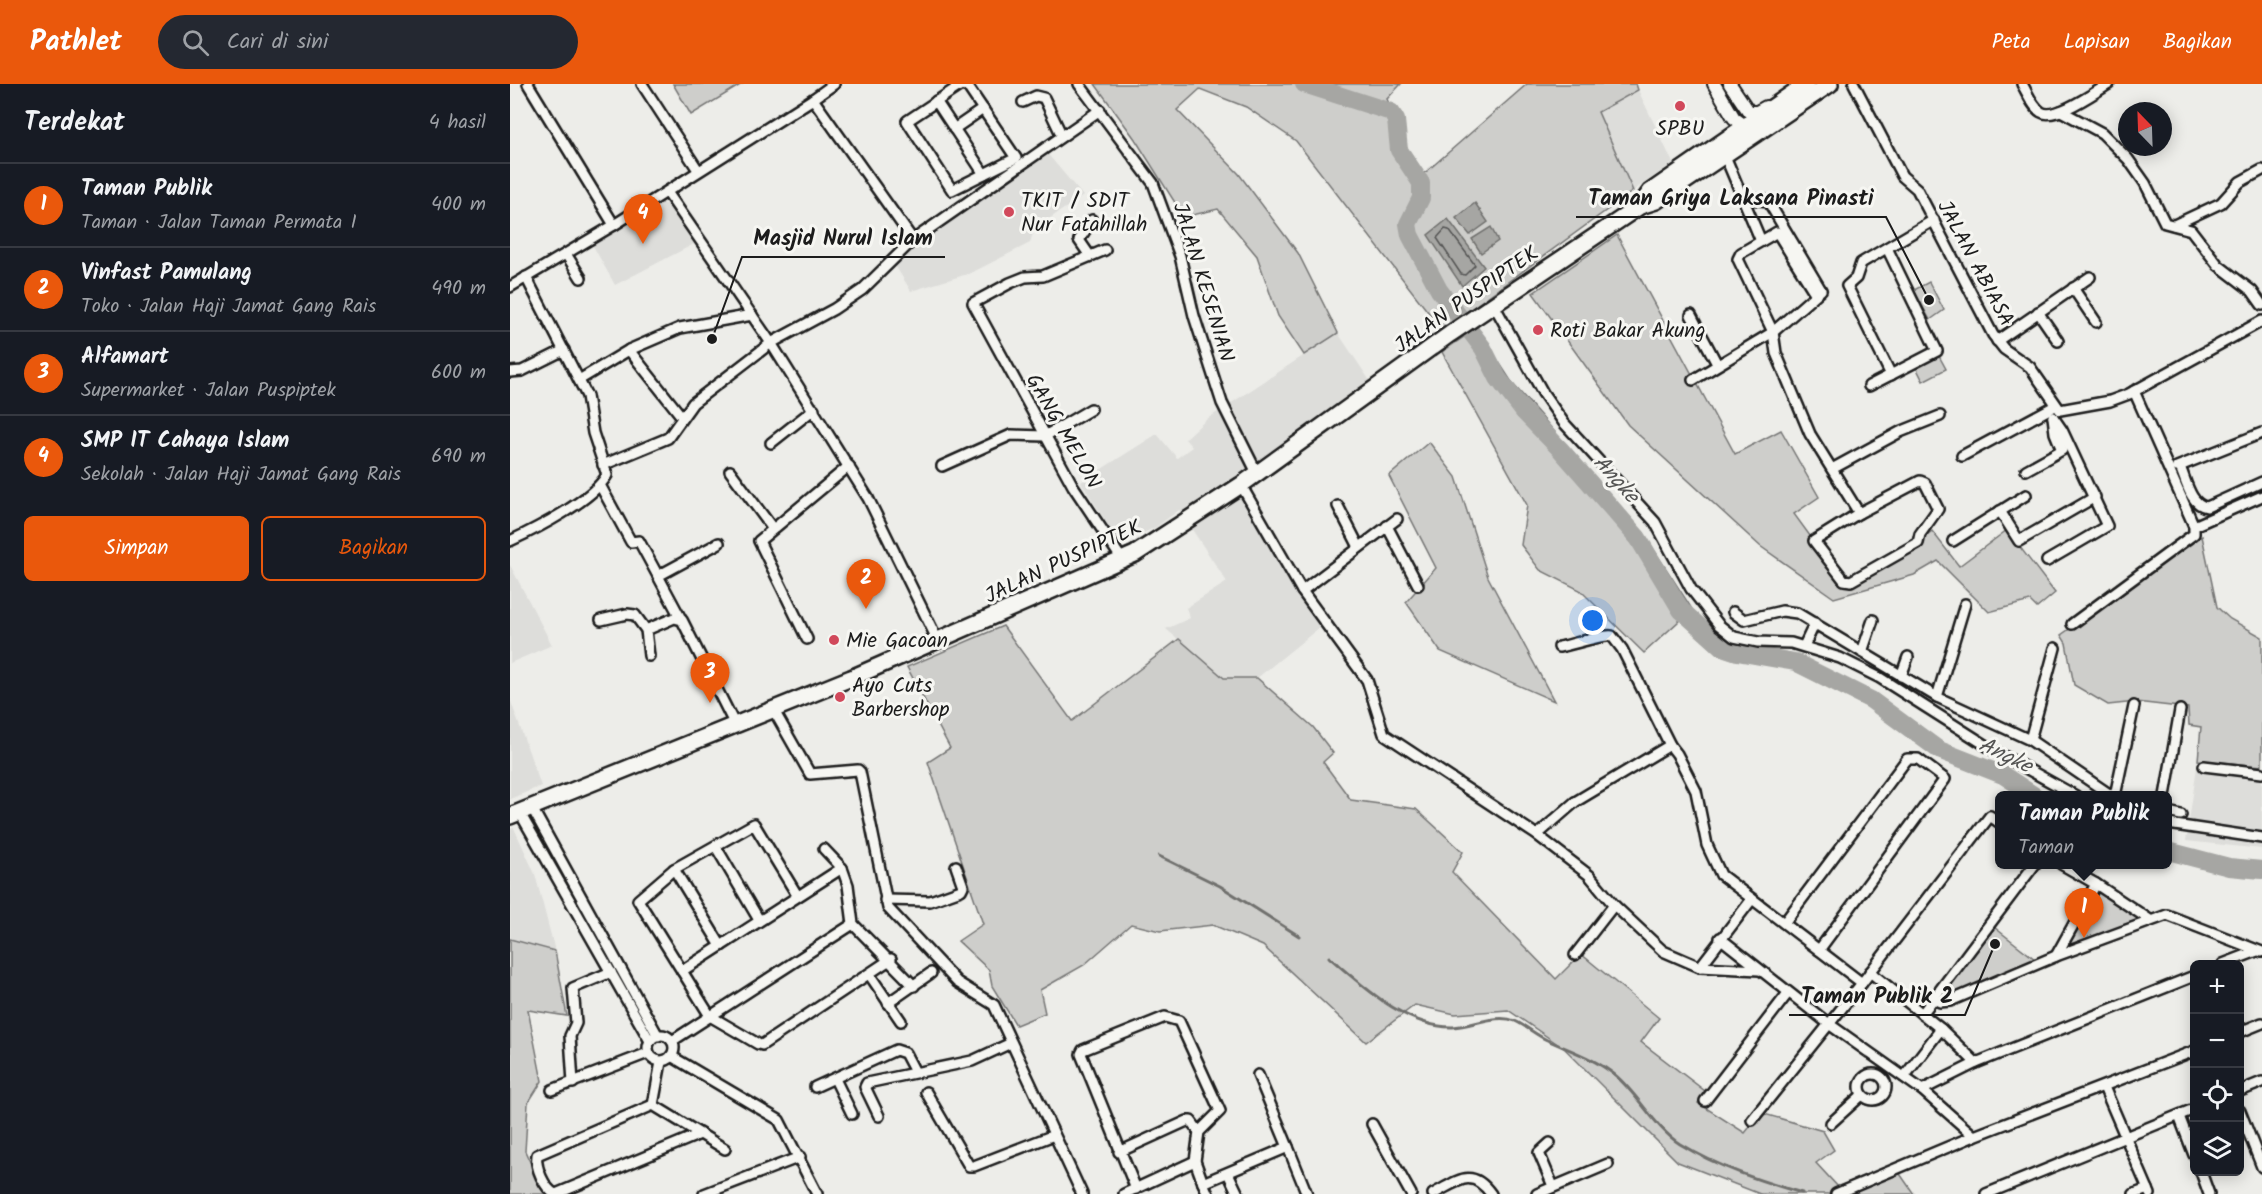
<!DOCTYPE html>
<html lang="id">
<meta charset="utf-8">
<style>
:root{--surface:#171b24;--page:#242831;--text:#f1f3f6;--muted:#9ea1a6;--line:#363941;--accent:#ea580c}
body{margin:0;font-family:Kalam,sans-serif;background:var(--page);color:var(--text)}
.controls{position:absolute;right:18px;bottom:18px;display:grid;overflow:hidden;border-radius:9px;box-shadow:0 3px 15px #0003}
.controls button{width:54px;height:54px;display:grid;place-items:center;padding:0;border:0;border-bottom:2px solid var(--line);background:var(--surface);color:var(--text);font:30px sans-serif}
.compass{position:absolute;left:1608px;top:18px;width:54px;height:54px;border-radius:50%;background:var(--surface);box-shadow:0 3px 15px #0003;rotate:337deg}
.you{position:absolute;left:1083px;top:537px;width:21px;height:21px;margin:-15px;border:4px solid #fff;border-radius:50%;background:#1a73e8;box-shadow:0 0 0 9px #1a73e833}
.badge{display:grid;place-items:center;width:39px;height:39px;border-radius:50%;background:var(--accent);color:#fff;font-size:20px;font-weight:700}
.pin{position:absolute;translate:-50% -50px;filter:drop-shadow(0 2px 3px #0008)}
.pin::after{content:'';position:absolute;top:32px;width:21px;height:18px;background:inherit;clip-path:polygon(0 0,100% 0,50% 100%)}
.popup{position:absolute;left:1485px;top:707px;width:177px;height:78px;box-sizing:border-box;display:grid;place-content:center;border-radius:9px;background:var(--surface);filter:drop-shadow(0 2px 4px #0005);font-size:20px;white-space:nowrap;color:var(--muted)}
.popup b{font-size:22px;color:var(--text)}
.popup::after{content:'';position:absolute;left:50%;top:100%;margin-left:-12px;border:12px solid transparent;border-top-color:var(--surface)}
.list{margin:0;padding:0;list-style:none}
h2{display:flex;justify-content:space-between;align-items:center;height:78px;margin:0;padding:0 24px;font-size:26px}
h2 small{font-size:20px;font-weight:400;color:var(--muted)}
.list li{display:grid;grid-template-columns:39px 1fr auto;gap:18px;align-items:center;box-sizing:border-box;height:84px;padding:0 24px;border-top:2px solid var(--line)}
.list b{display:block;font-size:22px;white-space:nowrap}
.list p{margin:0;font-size:20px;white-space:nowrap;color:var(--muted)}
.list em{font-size:20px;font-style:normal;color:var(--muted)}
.actions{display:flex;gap:12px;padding:18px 24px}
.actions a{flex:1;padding:14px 0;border:2px solid var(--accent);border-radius:9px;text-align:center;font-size:21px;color:var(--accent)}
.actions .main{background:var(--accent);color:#fff}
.icon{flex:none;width:33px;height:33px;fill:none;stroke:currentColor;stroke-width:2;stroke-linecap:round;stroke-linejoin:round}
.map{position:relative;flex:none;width:1752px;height:1110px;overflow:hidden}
header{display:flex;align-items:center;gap:36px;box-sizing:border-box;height:84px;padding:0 30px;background:var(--accent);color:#fff}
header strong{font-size:28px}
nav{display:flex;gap:33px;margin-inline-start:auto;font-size:21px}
.search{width:420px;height:54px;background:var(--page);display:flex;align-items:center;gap:15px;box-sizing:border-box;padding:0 21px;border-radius:33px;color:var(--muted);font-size:22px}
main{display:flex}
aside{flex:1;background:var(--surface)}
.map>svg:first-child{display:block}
.built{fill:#ddddda}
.green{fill:#cececb;stroke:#757574;stroke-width:1.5}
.water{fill:#a6a6a3;stroke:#6f6f6d;stroke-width:1.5}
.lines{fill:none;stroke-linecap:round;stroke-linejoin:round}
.shore{stroke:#535352;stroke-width:1.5}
.stream{stroke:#6f6f6d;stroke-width:3}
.river{stroke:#a6a6a3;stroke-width:18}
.minor-casing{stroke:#1c1c1c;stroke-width:14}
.tertiary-casing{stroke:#1c1c1c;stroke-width:16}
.primary-casing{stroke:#1c1c1c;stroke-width:20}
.minor{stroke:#f6f6f2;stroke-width:9}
.tertiary{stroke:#f6f6f2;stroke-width:12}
.primary{stroke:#f6f6f2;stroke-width:15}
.poi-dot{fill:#d1495b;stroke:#f6f6f2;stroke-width:2}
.labels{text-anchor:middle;stroke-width:6;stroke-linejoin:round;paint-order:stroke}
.poi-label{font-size:21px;fill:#1c1c1c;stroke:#f6f6f2;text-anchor:start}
.street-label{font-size:21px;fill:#1c1c1c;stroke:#f6f6f2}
.water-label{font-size:22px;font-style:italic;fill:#535352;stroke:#f6f6f2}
.leader{fill:none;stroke:#1c1c1c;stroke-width:2}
.callout-dot{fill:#1c1c1c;stroke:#f6f6f2;stroke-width:2}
.callout-label{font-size:22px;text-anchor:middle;font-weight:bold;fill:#1c1c1c;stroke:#f6f6f2;stroke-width:6;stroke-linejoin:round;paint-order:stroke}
</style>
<header>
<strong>Pathlet</strong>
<div class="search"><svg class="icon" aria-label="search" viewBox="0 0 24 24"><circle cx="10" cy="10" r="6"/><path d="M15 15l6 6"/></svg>Cari di sini</div>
<nav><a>Peta</a><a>Lapisan</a><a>Bagikan</a></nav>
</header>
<main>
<aside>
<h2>Terdekat<small>4 hasil</small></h2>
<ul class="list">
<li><span class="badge">1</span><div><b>Taman Publik</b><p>Taman · Jalan Taman Permata I</p></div><em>400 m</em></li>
<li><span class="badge">2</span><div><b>Vinfast Pamulang</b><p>Toko · Jalan Haji Jamat Gang Rais</p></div><em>490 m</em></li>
<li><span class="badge">3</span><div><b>Alfamart</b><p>Supermarket · Jalan Puspiptek</p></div><em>600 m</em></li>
<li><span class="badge">4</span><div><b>SMP IT Cahaya Islam</b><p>Sekolah · Jalan Haji Jamat Gang Rais</p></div><em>690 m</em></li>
</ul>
<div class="actions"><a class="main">Simpan</a><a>Bagikan</a></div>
</aside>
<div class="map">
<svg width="1752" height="1110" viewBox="0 0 1752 1110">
<rect width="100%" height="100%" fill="#edede9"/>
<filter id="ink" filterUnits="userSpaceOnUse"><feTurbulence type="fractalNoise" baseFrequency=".0167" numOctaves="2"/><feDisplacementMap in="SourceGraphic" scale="12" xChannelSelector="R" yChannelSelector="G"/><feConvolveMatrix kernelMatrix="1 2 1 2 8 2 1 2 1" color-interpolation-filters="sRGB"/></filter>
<g filter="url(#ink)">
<g class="built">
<polygon points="1128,6 1163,79 1123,107 1088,28"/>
<polygon points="536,68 573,112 524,145 520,159 461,189 401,207 381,175"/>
<polygon points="150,118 159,121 184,160 105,201 82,160"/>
<polygon points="828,249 860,297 733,389 730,412 784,500 815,539 747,594 714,594 656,545 680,534 676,524 717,498 669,426 646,443 610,460 571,398 647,350 667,374 682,363 675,355 697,335"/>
<polygon points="0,481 42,561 0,579"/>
<polygon points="0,615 31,702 0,715"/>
<polygon points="1688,676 1752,682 1752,765 1676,757"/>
<polygon points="4,744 25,790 45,867 0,855 0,745"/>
</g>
<g class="green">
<polygon points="163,0 232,0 181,31"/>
<polygon points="585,0 891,0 877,15 886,36 891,72 909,94 1017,0 1126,0 1128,6 1088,28 1123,107 932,246 786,57 736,23 690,5 667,26 729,90 788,169 828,249 794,271 768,232 747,172 708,125 674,133 625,55"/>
<polygon points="1107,151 1225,370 1271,346 1309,413 1284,430 1335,500 1393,470 1422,447 1449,482 1497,446 1545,509 1527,524 1520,517 1479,528 1428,477 1404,491 1324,514 1250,462 1118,341 1023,209"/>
<polygon points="1419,198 1434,226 1420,236 1404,206"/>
<polygon points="967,244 1003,300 1134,450 1182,525 1134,569 1070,506 1030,486 1011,461 1017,421 932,268"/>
<polygon points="1429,272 1436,285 1413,297 1406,283"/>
<polygon points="919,358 946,393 978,493 1044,617 930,567 896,518 926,484 879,392"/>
<polygon points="1692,452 1707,523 1720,535 1752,553 1752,682 1688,676 1691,643 1679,641 1678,624 1626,618 1598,621 1564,601 1556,559 1551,551"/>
<polygon points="493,542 562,637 669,555 714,594 747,594 803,643 823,669 813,678 841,716 906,725 953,768 942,788 1046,895 1071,870 1149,934 1131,958 1195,1007 1188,1019 1235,1049 1251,1029 1313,1047 1324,1066 1306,1079 1330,1105 1386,1084 1404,1110 1250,1110 1168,1078 1055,965 998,926 945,930 905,921 856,958 753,862 703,841 650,847 621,840 574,881 530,906 535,929 506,941 482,902 479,886 448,857 473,840 418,678 440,664 397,583"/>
<polygon points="1586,800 1640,836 1546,872"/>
<polygon points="1480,840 1530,879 1440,917 1424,915"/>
<polygon points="0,855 45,867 57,932 18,926 32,997 18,1019 15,1067 35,1110 0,1110"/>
</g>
<g class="water">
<polygon points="965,119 978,138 960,151 946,134"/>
<polygon points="938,135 974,183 952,202 918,151"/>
<polygon points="981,143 988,157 971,169 962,155"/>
</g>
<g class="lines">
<polygon class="shore" points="935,145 939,146 965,181 955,191 951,190 927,154"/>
<g class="stream">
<polyline points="649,772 710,802 789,852"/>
<path d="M819 873C852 901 896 944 943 943 963 942 987 929 1005 937 1016 942 1026 951 1037 956 1061 967 1084 974 1105 991 1128 1010 1145 1044 1170 1060 1208 1083 1250 1097 1292 1109"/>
</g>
<g class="river">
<polyline points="794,0 881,28 886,36 889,66 911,99 911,114 898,140 900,151 929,206 973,264 988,294 1014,328 1050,365 1128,454 1171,526 1212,563 1227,568 1285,578 1361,616 1429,666 1493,691 1525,712"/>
<polyline points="1658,767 1719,783 1752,786"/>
</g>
<g class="minor-casing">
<g id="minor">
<polyline points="18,0 104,141"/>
<polyline points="132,0 188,86"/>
<polyline points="569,0 643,99 670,172 684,232 712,319 747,389"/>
<polyline points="1344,0 1392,92 1407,105 1483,251 1494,265 1520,283 1550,326 1600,317 1619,310 1752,237"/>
<path d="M1512 0C1517 8 1522 22 1531 28 1545 37 1585 8 1599 0"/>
<polygon points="451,1 458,3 506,74 442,106 397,37"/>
<polyline points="303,15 324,0"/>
<polyline points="426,17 474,90"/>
<polyline points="513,18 526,12 534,14 552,52"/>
<polyline points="1551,27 1592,49 1618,75 1635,99 1655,139 1681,146 1708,181 1742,207 1752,221"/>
<polyline points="444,45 473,25"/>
<polyline points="1215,72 1251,157"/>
<polyline points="157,108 261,259 358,414 428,557"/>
<polyline points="1664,141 1711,119 1730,98 1752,86"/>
<polyline points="595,166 533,192 515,193 500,199 463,219 563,402 613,477"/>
<polyline points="56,170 71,194"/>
<polyline points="580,172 569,156 582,136"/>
<polyline points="0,203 104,141 303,15 403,156"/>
<polyline points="1563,204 1586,238"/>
<polyline points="1303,206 1267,148 1231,169 1228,175 1263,248 1266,269 1300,350 1349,429"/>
<polyline points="984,221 1033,309 1054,339 1145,438 1181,505 1209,541 1224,553 1248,558 1281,559 1330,574 1370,594 1485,667 1566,712"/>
<polyline points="1528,228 1548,257"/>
<polyline points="1181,231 1207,280"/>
<polyline points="1487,257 1580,193"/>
<polyline points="119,266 172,333"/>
<polyline points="0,288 12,287 54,266"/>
<polyline points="1381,291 1337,202 1346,194 1351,179 1424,136"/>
<polyline points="69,296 119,266 170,244 242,231"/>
<polyline points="1183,296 1263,248 1311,206 1258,117 1234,114"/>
<polyline points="1359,302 1427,267 1377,164"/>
<polyline points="261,359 304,325"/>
<polyline points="1452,372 1545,322"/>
<polyline points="93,381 158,354 183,319 261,259 324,225 352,206 403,156 590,26"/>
<polyline points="432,382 501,351 535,352 581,325"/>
<polyline points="1667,383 1752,349"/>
<path d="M1670 383C1676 396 1680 421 1697 423L1752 398"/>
<polyline points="1322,385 1390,348 1430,332"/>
<polyline points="1516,386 1552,366 1545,349 1543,333"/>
<polyline points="220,387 263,445"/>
<polygon points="1410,397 1415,399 1428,425 1410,450 1408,459 1341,497 1334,496 1304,457 1349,429"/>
<polyline points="90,401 121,458 129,457 148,492 209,459"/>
<polyline points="731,401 792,507 857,596 874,650 1027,751 1079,791 1104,821 1153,867 1190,883 1249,886"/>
<polyline points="828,422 849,463"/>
<polyline points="1490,427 1509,457 1585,413"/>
<polyline points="877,442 908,501"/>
<polyline points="1684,442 1752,412"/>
<path d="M0 457C26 445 83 416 97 391L83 349 77 312 16 193"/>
<polyline points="1443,457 1516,411"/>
<polyline points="1537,477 1597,442 1552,346 1543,333"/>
<polyline points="148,492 170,533"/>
<polyline points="792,507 887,435"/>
<polyline points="1223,528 1234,536 1272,527 1287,529 1427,613 1520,656 1602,712"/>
<polyline points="91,536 117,530 125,531 136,546 139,572"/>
<polyline points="1562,540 1684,450 1684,442 1624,307"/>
<polyline points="136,546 164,534 172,536 225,641"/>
<polyline points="297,555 249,457 339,382"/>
<polyline points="1294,562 1305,539"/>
<path d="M1049 563C1062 561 1093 550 1102 552L1112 565 1160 661"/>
<polyline points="1352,568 1363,536"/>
<polyline points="1391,592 1398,573"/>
<polyline points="1427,613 1455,520"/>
<polyline points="263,625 300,690 348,686 350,688 378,824 447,898 484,921 572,1110"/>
<polyline points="1520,656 1545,564"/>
<polyline points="1694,682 1752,689"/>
<polyline points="1605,712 1624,622"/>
<polyline points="1655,712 1670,626"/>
<polyline points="22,724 148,952"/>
<polyline points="1658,728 1671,731"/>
<polyline points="10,729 140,957"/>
<polyline points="1658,740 1752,754"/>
<polyline points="1027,751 1065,718 1160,661 1167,670 1186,707 1197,761 1211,791 1352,899"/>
<polyline points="206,763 249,836"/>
<polyline points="314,765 332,784 338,801 343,840 404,902"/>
<polyline points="164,785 211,862"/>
<polyline points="1586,800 1640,836"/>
<polyline points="287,811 244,740 164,785 128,816 200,932 248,960 252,961 381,875"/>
<polyline points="375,816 420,817 451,806 453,802 446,782"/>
<polyline points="1274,839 1397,675 1408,675 1435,695 1309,866"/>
<polyline points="1210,854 1319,940 1412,1006 1464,1052"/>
<polyline points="1065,871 1104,821"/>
<polyline points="1546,872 1586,800 1551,780"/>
<polyline points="1713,880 1747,867"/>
<polyline points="1190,883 1242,815"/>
<polyline points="172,887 332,784"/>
<polyline points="1360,888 1431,945 1466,979"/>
<polyline points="359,890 391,937"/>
<polyline points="1424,915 1430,918 1440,917 1546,872 1657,831 1752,868"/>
<polyline points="378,919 421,889"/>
<polyline points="1412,930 1525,780"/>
<polyline points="1730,948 1752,939"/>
<circle cx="151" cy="964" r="13"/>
<polyline points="162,957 343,840"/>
<polyline points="161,972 269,1036 307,1110"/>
<polyline points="151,978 143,1021 215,1065"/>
<circle cx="1363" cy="1003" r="13"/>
<polyline points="1394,993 1431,945"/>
<polyline points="325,995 342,1030"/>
<polyline points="63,999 60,952 66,939 63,904 101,888"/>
<polyline points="305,1003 386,966 395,969 405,988"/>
<polyline points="1594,1003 1640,1110"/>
<polyline points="42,1006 138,969"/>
<polyline points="1412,1006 1466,979 1684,892"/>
<polyline points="1730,1007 1752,998"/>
<polyline points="416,1008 459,1082 464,1082 544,1051"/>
<polyline points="1195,1017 1278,909"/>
<polyline points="1730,1027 1752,1083"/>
<polyline points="369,1032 355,1003 357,999 462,977 501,959"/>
<polyline points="1669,1032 1684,1071"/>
<polyline points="1242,1036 1352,899 1480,732 1490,739"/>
<polyline points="1321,1039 1352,1011"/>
<polyline points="862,1040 901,1110"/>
<polyline points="1040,1059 1029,1069 1043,1102"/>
<polyline points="778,1063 797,1110"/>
<polyline points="609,1068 677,1037 681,1037 689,1048"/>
<polyline points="1691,1088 1699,1110"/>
<polyline points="718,1089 728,1110"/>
<polyline points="626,1105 571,970 573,966 655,933 669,937 710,1027 689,1048 685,1077 693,1099"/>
<path d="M45 1110C34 1104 25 1083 27 1071L143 1021"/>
<polyline points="46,1110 190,1050"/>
<polyline points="194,1110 290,1073"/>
<polyline points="614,1110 685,1077"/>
<polyline points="698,1110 693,1099 778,1063 748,991"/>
<path d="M923 1110C947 1098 961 1082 981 1110"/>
<polyline points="1027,1110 1098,1080"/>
<polyline points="1326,1110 1464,1052 1684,967"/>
<polyline points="1476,1110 1684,1025"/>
<polyline points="1624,1110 1638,1105"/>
</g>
</g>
<g class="tertiary-casing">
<g id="tertiary">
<polyline points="1204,0 1224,34 1239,45"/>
<polyline points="1220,0 1239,28 1247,28 1256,23"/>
</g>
</g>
<g class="primary-casing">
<g id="primary">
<polyline points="1130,122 1140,108 1296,0"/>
<polyline points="0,732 341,594 625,470 731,401 940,250 1130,122 1146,117 1320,0"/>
</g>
</g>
<use href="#minor" class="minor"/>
<use href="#tertiary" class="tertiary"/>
<use href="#primary" class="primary"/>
</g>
</g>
<g class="poi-dot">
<circle cx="1170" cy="22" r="6"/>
<circle cx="499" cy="128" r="6"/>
<circle cx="1028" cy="246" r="6"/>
<circle cx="324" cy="556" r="6"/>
<circle cx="330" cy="613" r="6"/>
</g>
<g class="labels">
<g class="poi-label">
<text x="1170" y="51" text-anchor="middle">SPBU</text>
<text x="511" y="123">TKIT / SDIT<tspan x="511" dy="24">Nur Fatahillah</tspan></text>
<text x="1040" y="253">Roti Bakar Akung</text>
<text x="336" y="563">Mie Gacoan</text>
<text x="342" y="608">Ayo Cuts<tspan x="342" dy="24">Barbershop</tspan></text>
</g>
<g class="street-label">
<text transform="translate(1466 179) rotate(62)" y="7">JALAN ABIASA</text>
<text transform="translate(694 198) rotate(73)" y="7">JALAN KESENIAN</text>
<text transform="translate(956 215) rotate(-35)" y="7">JALAN PUSPIPTEK</text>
<text transform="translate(554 347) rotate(60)" y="7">GANG MELON</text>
<text transform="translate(553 477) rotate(-25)" y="7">JALAN PUSPIPTEK</text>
</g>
<g class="water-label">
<text transform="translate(1107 394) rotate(48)" y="8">Angke</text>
<text transform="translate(1496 670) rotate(26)" y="8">Angke</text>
</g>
</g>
<path class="leader" d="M1419 216L1376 133H1066M202 255L232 173H435M1485 860L1455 931H1279"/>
<g class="callout-dot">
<circle cx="1419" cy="216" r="6"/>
<circle cx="202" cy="255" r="6"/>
<circle cx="1485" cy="860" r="6"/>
</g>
<g class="callout-label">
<text x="1221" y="121">Taman Griya Laksana Pinasti</text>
<text x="333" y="161">Masjid Nurul Islam</text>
<text x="1367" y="919">Taman Publik 2</text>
</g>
</svg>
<div class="controls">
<button>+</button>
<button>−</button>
<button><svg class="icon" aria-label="locate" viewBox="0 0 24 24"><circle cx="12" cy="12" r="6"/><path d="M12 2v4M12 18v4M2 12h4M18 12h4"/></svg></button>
<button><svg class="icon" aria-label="layers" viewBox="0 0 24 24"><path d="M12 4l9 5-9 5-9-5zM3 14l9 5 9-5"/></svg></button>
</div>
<svg class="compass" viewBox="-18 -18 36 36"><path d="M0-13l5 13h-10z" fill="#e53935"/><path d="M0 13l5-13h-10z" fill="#9ea1a6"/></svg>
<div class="you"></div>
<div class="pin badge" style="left:1574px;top:854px">1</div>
<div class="popup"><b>Taman Publik</b>Taman</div>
<div class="pin badge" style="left:356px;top:525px">2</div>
<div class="pin badge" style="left:200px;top:619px">3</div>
<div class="pin badge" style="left:133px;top:160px">4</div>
</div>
</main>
